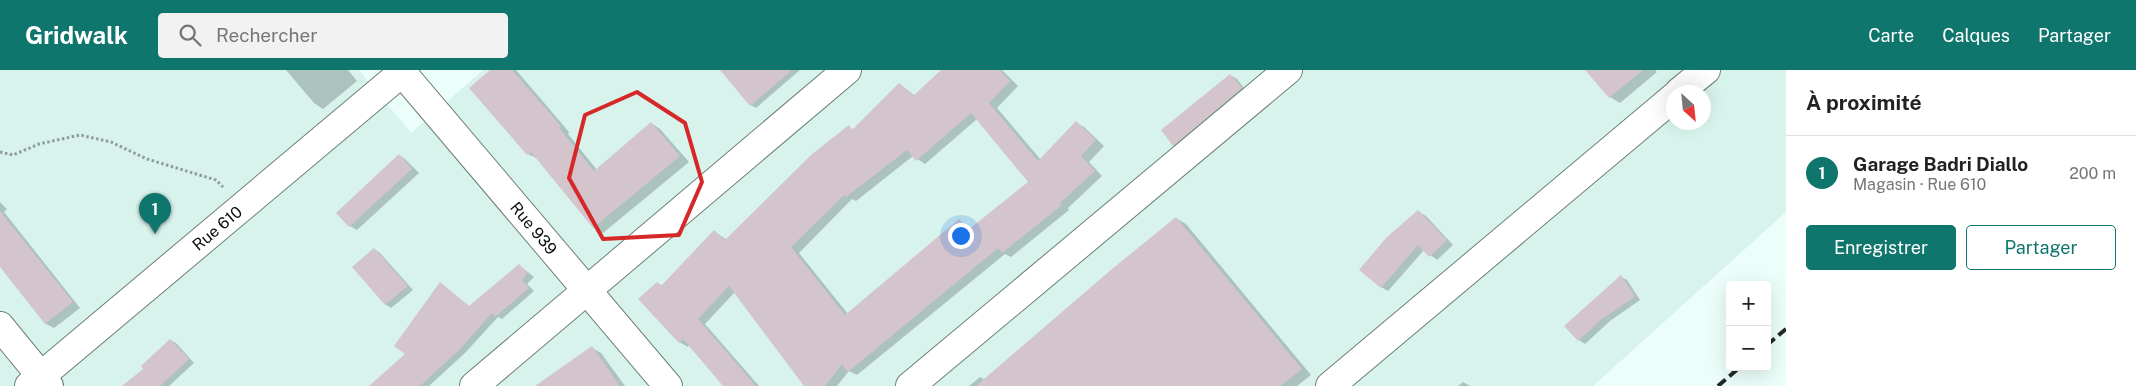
<!DOCTYPE html>
<html lang="fr">
<meta charset="utf-8">
<style>
:root{--surface:#fff;--page:#f2f2f2;--text:#222;--muted:#767676;--line:#e0e0e0;--accent:#0f766e}
body{margin:0;font-family:"Public Sans",sans-serif;background:var(--page);color:var(--text)}
.controls{position:absolute;right:15px;bottom:15px;display:grid;overflow:hidden;border-radius:5px;box-shadow:0 5px 20px #0002}
.controls button{width:45px;height:45px;display:grid;place-items:center;padding:0;border:0;border-bottom:1px solid var(--line);background:var(--surface);color:var(--text);font:25px sans-serif}
.compass{position:absolute;left:1666px;top:15px;width:45px;height:45px;border-radius:50%;background:var(--surface);box-shadow:0 5px 20px #0002;rotate:153deg}
.you{position:absolute;left:960px;top:165px;width:18px;height:18px;margin:-12px;border:4px solid #fff;border-radius:50%;background:#1a73e8;box-shadow:0 0 0 8px #1a73e833}
.badge{display:grid;place-items:center;width:32px;height:32px;border-radius:50%;background:var(--accent);color:#fff;font-size:16px;font-weight:700}
.pin{position:absolute;translate:-50% -41px;filter:drop-shadow(0 1px 2px #0008)}
.pin::after{content:'';position:absolute;top:26px;width:18px;height:15px;background:inherit;clip-path:polygon(0 0,100% 0,50% 100%)}
.list{margin:0;padding:0;list-style:none}
h2{display:flex;justify-content:space-between;align-items:center;height:65px;margin:0;padding:0 20px;font-size:21px}
h2 small{font-size:16px;font-weight:400;color:var(--muted)}
.list li{display:grid;grid-template-columns:32px 1fr auto;gap:15px;align-items:center;box-sizing:border-box;height:75px;padding:0 20px;border-top:1px solid var(--line)}
.list b{display:block;font-size:19px;white-space:nowrap}
.list p{margin:0;font-size:16px;white-space:nowrap;color:var(--muted)}
.list em{font-size:16px;font-style:normal;color:var(--muted)}
.actions{display:flex;gap:10px;padding:15px 20px}
.actions a{flex:1;padding:11px 0;border:1px solid var(--accent);border-radius:5px;text-align:center;font-size:18px;color:var(--accent)}
.actions .main{background:var(--accent);color:#fff}
.icon{flex:none;width:28px;height:28px;fill:none;stroke:currentColor;stroke-width:2;stroke-linecap:round;stroke-linejoin:round}
.map{position:relative;flex:none;width:1786px;height:316px;overflow:hidden}
header{display:flex;align-items:center;gap:30px;box-sizing:border-box;height:70px;padding:0 25px;background:var(--accent);color:#fff}
header strong{font-size:24px}
nav{display:flex;gap:28px;margin-inline-start:auto;font-size:18px}
.search{width:350px;height:45px;background:var(--page);display:flex;align-items:center;gap:12px;box-sizing:border-box;padding:0 18px;border-radius:5px;color:var(--muted);font-size:19px}
main{display:flex}
aside{flex:1;background:var(--surface)}
.map>svg:first-child{display:block}
.built{fill:#d8f3ec;fill-rule:evenodd}
.shadow{fill:#0003;fill-rule:evenodd}
.building{fill:#d4c4cc;fill-rule:evenodd}
.lines{fill:none;stroke-linecap:round;stroke-linejoin:round}
.minor-casing{stroke:#6e7f7a;stroke-width:30}
.major-casing{stroke:#6e7f7a;stroke-width:30}
.path{stroke:#8f9c99;stroke-width:3;stroke-dasharray:2.5 2.5;stroke-linecap:butt}
.minor{stroke:#fff;stroke-width:28}
.major{stroke:#fff;stroke-width:28}
.rail{stroke:#212827;stroke-width:4;stroke-dasharray:10 5;stroke-linecap:butt}
.marked{fill:none;stroke:#d62828;stroke-width:4;stroke-linejoin:round}
.labels{text-anchor:middle;stroke-width:4;stroke-linejoin:round;paint-order:stroke}
.street-label{font-size:16px;fill:#080e0d;stroke:#fff}
</style>
<header>
<strong>Gridwalk</strong>
<div class="search"><svg class="icon" aria-label="search" viewBox="0 0 24 24"><circle cx="10" cy="10" r="6"/><path d="M15 15l6 6"/></svg>Rechercher</div>
<nav><a>Carte</a><a>Calques</a><a>Partager</a></nav>
</header>
<main>
<div class="map">
<svg width="1786" height="316" viewBox="0 0 1786 316">
<rect width="100%" height="100%" fill="#ebfef9"/>
<path class="built" d="M0 0H359L411 63 483 0H1786V142L1593 316H0ZM1674 22H1704V52H1674Z"/>
<g class="shadow">
<polygon points="286,0 348,0 357,11 323,39 314,33"/>
<polygon points="492,0 516,0 569,62 568,64 597,100 651,53 660,59 689,92 603,163 594,158 538,89 528,84"/>
<polygon points="725,0 800,0 756,38 751,35"/>
<path d="M943 0H1002L1018 16 997 38 1041 90 1076 53 1084 57 1104 76 1089 92 1102 106 1068 138 1069 140 1011 187 1005 184 857 305 849 301 837 316H806L735 222 705 254 759 316H724L689 275 688 277 679 272 657 213 663 216 714 161 727 170 849 57 854 60 900 14 915 26ZM977 49 1030 112 970 160 959 151 848 244 799 183 852 129 856 131 913 86 925 94Z"/>
<polygon points="1587,0 1655,0 1657,2 1620,33 1610,27"/>
<polygon points="1230,5 1237,9 1248,23 1181,79 1174,75"/>
<polygon points="399,85 406,90 419,103 357,160 350,156 338,143"/>
<polygon points="0,132 7,139 4,142 80,238 54,258 46,254 0,195"/>
<polygon points="1419,142 1426,146 1453,175 1437,190 1424,180 1388,221 1381,217"/>
<polygon points="1176,148 1186,154 1311,305 1297,316 969,316 980,307 985,310"/>
<polygon points="374,179 380,183 413,220 391,238 385,234"/>
<polygon points="519,195 534,207 527,214 534,221 502,249 498,247 465,283 429,316 378,316 407,284 441,214 470,237"/>
<polygon points="1621,207 1627,210 1640,230 1610,251 1585,274 1579,270 1566,256"/>
<polygon points="170,270 176,273 194,293 169,316 124,316 145,299"/>
<polygon points="592,278 601,283 625,316 538,316"/>
<polygon points="1463,312 1470,316 1458,316"/>
</g>
<g class="building">
<polygon points="490,0 512,0 561,56 559,58 594,101 651,52 680,86 593,158 531,82 527,85 469,18"/>
<polygon points="720,0 792,0 750,36"/>
<path d="M941 0H1000L1010 11 989 33 1038 91 1076 51 1096 70 1081 86 1095 101 1060 133 1062 135 1002 183 998 178 848 302 842 294 825 316H804L729 216 698 249 756 316H723L683 269 679 273 638 229 657 212 661 216 714 160 725 170 811 85 849 55 852 60 899 13 913 26ZM971 43 1028 112 968 160 959 149 845 245 791 177 844 125 846 127 907 80 916 91Z"/>
<polygon points="1585,0 1643,0 1609,28"/>
<polygon points="1230,4 1242,18 1173,76 1161,60"/>
<polygon points="399,84 412,99 349,157 336,143"/>
<polygon points="1418,140 1447,170 1429,187 1418,175 1381,218 1359,200 1386,168"/>
<polygon points="0,141 73,232 45,254 0,197"/>
<polygon points="1176,147 1302,299 1280,316 976,316 1112,199"/>
<polygon points="374,178 408,216 385,235 352,197"/>
<polygon points="519,194 528,203 522,210 529,218 495,247 492,243 459,280 420,316 369,316 405,284 394,276 440,212 469,236"/>
<polygon points="1621,205 1635,227 1603,248 1578,271 1564,256"/>
<polygon points="170,269 189,289 160,316 122,316 143,299 141,296"/>
<polygon points="592,276 620,316 535,316"/>
</g>
<g class="lines">
<g class="minor-casing">
<g id="minor">
<polyline points="1679,22 1706,0"/>
<polyline points="0,256 49,316"/>
<polyline points="29,316 405,0"/>
<polyline points="474,316 847,0"/>
<polyline points="910,316 1288,0"/>
<polyline points="1330,316 1674,27"/>
</g>
</g>
<g class="major-casing">
<polyline id="major" points="400,0 668,316"/>
</g>
<polyline class="path" points="0,82 13,85 39,74 80,65 111,72 147,89 216,110 223,117"/>
<use href="#minor" class="minor"/>
<use href="#major" class="major"/>
<g class="rail">
<polyline points="1767,275 1786,259"/>
<polyline points="1718,316 1740,297"/>
</g>
</g>
<path class="marked" d="M637 22 685 53 702 112 679 165 603 169 569 108 585 45Z"/>
<g class="labels">
<g class="street-label">
<text transform="translate(217 158) rotate(-40)" y="6">Rue 610</text>
<text transform="translate(534 158) rotate(50)" y="6">Rue 939</text>
</g>
</g>
</svg>
<div class="controls">
<button>+</button>
<button>−</button>
</div>
<svg class="compass" viewBox="-18 -18 36 36"><path d="M0-13l5 13h-10z" fill="#e53935"/><path d="M0 13l5-13h-10z" fill="#767676"/></svg>
<div class="you"></div>
<div class="pin badge" style="left:155px;top:164px">1</div>
</div>
<aside>
<h2>À proximité<small></small></h2>
<ul class="list">
<li><span class="badge">1</span><div><b>Garage Badri Diallo</b><p>Magasin · Rue 610</p></div><em>200 m</em></li>
</ul>
<div class="actions"><a class="main">Enregistrer</a><a>Partager</a></div>
</aside>
</main>
